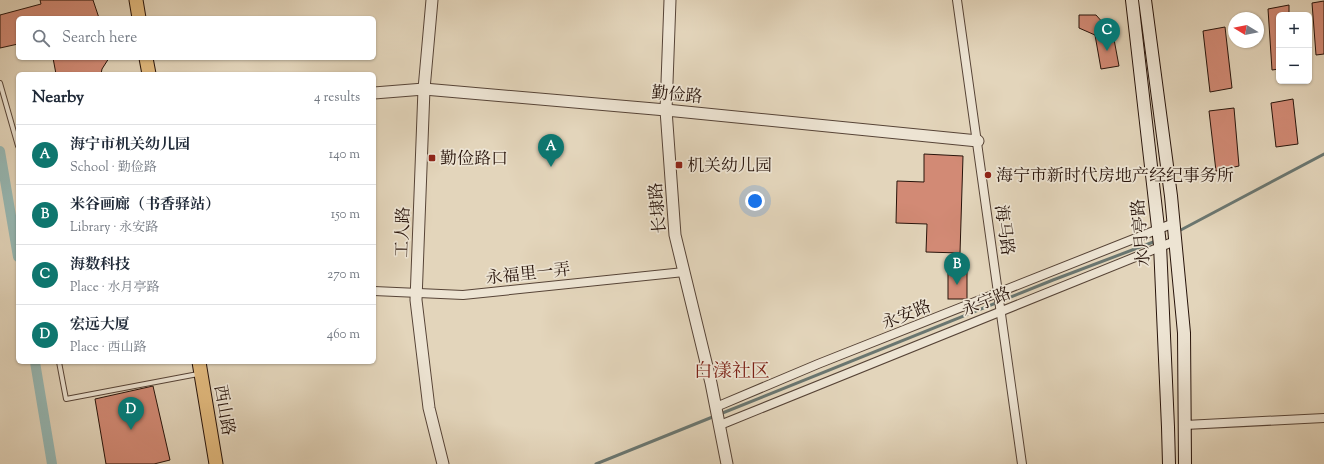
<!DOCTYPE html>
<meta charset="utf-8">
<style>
:root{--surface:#fff;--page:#f2f2f3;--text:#1f2937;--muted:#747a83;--line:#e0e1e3;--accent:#0f766e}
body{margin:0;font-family:"Sorts Mill Goudy","Noto Serif SC",serif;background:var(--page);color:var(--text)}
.controls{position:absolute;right:12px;top:12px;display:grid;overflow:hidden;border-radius:6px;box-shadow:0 1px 3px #0004}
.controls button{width:36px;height:36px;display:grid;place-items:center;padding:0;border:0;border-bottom:1px solid var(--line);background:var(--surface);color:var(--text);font:20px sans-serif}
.compass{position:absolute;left:1228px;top:12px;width:36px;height:36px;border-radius:50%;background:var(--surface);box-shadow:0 1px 3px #0004;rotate:280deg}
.you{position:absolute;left:755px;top:201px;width:14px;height:14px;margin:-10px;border:3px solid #fff;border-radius:50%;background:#1a73e8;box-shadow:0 0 0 6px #1a73e833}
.badge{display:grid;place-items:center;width:26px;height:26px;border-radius:50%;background:var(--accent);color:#fff;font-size:13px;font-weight:700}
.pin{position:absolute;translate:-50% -33px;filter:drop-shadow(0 1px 2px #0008)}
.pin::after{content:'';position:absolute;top:21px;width:14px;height:12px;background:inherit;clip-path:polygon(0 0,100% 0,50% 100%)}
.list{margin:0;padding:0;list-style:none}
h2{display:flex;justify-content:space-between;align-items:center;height:52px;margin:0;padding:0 16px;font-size:17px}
h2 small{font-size:13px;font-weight:400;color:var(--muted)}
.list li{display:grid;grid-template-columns:26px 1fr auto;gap:12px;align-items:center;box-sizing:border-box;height:60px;padding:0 16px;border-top:1px solid var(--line)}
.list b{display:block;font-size:15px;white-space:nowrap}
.list p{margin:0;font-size:13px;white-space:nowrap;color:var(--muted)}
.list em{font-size:13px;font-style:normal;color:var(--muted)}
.icon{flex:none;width:22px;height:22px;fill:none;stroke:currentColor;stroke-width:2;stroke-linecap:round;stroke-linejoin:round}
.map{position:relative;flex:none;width:1324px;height:464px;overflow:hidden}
.search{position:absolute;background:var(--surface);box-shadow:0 1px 3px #0004;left:16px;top:16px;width:360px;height:44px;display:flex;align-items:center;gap:10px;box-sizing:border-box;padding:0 14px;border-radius:6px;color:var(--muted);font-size:15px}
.panel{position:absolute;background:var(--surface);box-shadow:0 1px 3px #0004;left:16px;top:72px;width:360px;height:292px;border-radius:6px}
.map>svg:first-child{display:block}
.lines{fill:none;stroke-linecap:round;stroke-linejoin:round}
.stream{stroke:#6a7670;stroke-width:3}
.canal{stroke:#96b8b4;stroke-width:10}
.building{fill:#d28a75;stroke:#28140b}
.service-casing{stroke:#574437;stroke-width:6}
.minor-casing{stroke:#574437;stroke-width:10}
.tertiary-casing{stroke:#574437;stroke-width:13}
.secondary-casing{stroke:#28140b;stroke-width:14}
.primary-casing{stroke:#28140b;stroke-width:15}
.service{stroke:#ede4d3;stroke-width:4}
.minor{stroke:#ede4d3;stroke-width:8}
.tertiary{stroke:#ede4d3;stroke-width:11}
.secondary{stroke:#ede4d3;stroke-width:12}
.primary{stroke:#e2ba7e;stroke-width:13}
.poi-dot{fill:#8f2418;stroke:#ede4d3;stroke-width:1.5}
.labels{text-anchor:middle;stroke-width:3.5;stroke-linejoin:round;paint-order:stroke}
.street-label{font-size:17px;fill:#28140b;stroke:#ede4d3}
.poi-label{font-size:17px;fill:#28140b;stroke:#ede4d3;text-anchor:start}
.quarter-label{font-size:19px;fill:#7a1f14;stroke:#ede4d3}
</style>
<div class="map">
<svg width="1324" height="464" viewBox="0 0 1324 464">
<rect width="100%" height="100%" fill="#e3d5bb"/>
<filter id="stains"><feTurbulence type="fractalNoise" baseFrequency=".005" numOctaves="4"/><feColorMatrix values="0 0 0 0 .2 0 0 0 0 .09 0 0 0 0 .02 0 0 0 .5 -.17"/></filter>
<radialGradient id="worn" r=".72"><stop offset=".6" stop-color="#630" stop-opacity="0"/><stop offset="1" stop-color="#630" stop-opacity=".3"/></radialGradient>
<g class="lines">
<g class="stream">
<polyline points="1177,232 1324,154"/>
<polyline points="720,414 1053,280 1156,241"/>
<polyline points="596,464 715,416"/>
</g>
<g class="canal">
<polyline points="0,151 18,257"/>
<polyline points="35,362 52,464"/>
</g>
</g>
<g class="building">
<polygon points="40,0 93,0 99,18 18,18 18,44 0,48 0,15 41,4"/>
<polygon points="1324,1 1324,54 1316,55 1312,3"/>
<polygon points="1289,5 1289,15 1279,15 1279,69 1272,70 1268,9"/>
<polygon points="1079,15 1096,15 1113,34 1119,66 1101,69 1095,35 1079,28"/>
<polygon points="1225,27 1232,88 1210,92 1203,31"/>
<polygon points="53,58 109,58 102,69 101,74 56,74"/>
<polygon points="1293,99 1298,144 1276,147 1271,103"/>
<polygon points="1234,108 1239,166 1216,171 1209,111"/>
<polygon points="924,154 963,156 960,253 926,252 927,224 896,223 897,181 924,182"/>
<rect x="948" y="270" width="19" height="29"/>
<polygon points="153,386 170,460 154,464 106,464 95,399"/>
</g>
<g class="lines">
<g class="service-casing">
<g id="service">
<polyline points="0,83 18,146"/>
<polyline points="59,362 66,399 198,374"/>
</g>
</g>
<g class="minor-casing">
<g id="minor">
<polyline points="957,0 1022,464"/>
<polyline points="374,291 463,295 684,272"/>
<polyline points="716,407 818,364 1174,223"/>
<polyline points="720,425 1175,241"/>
<polyline points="1185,425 1324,418"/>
</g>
</g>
<g class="tertiary-casing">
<g id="tertiary">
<polyline points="432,0 424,89 416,300 429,408 443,464"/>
<polyline points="670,0 666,110 675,235 711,383 727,464"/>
<polyline points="374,93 424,89 666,110 978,141"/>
</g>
</g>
<g class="secondary-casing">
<g id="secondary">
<polyline points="1132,0 1160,245 1168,427 1169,464"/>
<polyline points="1145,0 1171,196 1184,333 1185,464"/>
</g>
</g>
<g class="primary-casing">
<g id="primary">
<polyline points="136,0 139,18"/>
<polyline points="146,58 149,74"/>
<polyline points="199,362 216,464"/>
</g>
</g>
<use href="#service" class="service"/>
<use href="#minor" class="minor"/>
<use href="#tertiary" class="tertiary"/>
<use href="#secondary" class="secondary"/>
<use href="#primary" class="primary"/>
</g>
<g class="poi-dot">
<rect x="428" y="154" width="8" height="8" rx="2"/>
<rect x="675" y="161" width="8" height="8" rx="2"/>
<circle cx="988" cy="175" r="4"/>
</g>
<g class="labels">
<g class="street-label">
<text transform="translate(677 94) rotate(5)" y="6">勤俭路</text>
<text transform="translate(657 208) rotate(-95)" y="6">长埭路</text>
<text transform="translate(1005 230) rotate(82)" y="6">海马路</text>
<text transform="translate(402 232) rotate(-88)" y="6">工人路</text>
<text transform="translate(1140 233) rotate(-95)" y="6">水月亭路</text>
<text transform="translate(528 273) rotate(-6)" y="6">永福里一弄</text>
<text transform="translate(986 301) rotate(-22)" y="6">永宁路</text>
<text transform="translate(906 314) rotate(-22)" y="6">永安路</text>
<text transform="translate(225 410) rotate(80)" y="6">西山路</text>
</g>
<g class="poi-label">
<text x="440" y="164">勤俭路口</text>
<text x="687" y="171">机关幼儿园</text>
<text x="996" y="181">海宁市新时代房地产经纪事务所</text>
</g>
<g class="quarter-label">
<text x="732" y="377">白漾社区</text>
</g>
</g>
<rect width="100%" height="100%" filter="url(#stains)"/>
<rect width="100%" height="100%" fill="url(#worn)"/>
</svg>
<div class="controls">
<button>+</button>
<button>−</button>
</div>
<svg class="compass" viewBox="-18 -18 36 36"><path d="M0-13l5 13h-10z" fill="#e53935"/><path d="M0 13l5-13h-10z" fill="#747a83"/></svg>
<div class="you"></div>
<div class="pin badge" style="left:551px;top:167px">A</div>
<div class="pin badge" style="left:957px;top:285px">B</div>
<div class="pin badge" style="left:1107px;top:51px">C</div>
<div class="pin badge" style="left:131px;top:430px">D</div>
<div class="search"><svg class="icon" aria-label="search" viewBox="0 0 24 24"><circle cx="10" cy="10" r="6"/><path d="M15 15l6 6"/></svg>Search here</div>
<section class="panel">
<h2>Nearby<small>4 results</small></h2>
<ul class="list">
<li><span class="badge">A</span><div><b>海宁市机关幼儿园</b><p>School · 勤俭路</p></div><em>140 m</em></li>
<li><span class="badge">B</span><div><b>米谷画廊（书香驿站）</b><p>Library · 永安路</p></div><em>150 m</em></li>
<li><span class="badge">C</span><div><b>海数科技</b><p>Place · 水月亭路</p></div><em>270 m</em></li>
<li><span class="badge">D</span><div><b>宏远大厦</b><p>Place · 西山路</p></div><em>460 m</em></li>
</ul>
</section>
</div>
